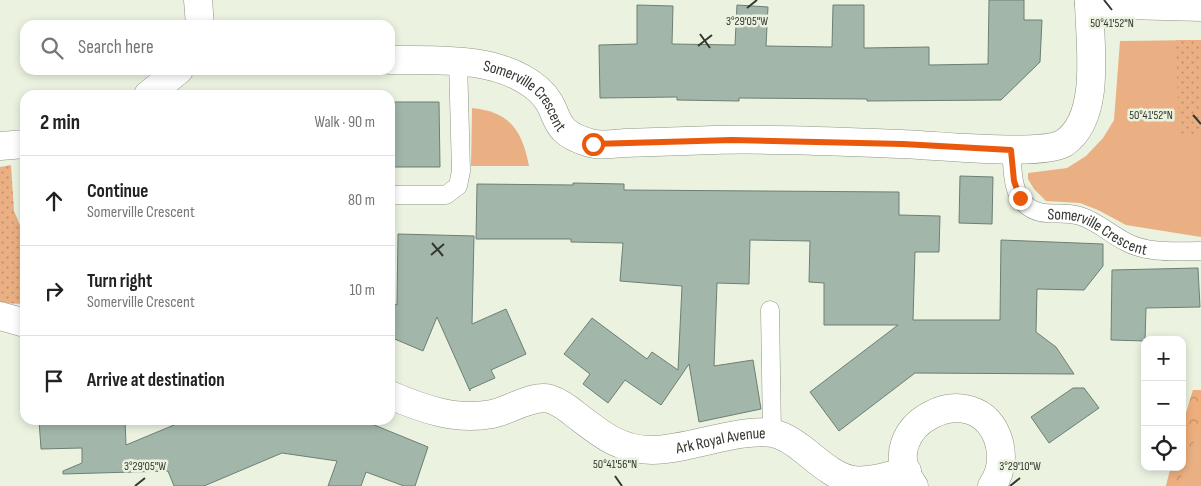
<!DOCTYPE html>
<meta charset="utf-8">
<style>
:root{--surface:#fff;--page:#f2f2f2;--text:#222;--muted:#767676;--line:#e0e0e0}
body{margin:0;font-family:"Sofia Sans Condensed",sans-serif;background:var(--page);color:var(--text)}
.controls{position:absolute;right:15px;bottom:15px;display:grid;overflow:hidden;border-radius:10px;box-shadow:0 2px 8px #0003}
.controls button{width:45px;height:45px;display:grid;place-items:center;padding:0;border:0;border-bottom:1px solid var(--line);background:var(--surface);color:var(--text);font:25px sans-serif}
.stop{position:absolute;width:15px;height:15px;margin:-11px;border:4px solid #ea580c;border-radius:50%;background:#fff}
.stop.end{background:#ea580c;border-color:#fff;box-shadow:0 1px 5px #0008}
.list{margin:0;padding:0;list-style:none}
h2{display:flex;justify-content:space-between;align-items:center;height:65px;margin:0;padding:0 20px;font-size:21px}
h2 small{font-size:16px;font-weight:400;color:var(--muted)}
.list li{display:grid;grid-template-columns:32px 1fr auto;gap:15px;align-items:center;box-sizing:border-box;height:90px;padding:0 20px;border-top:1px solid var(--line)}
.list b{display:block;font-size:19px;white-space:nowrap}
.list p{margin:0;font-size:16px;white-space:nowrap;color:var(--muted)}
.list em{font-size:16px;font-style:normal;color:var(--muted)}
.icon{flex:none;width:28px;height:28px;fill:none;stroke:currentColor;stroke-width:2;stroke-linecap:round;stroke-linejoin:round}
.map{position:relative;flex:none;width:1201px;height:486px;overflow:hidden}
.search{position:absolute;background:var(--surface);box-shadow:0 2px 8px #0003;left:20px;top:20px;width:375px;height:55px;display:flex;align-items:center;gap:12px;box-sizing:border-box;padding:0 18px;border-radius:15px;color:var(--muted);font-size:19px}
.panel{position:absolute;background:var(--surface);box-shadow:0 2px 8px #0003;left:20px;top:90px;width:375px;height:335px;border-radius:15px}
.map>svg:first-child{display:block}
.grass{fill:#eab084}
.forest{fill:url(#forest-crowns)}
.park{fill:url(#park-dots)}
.building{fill:#a2b6aa;stroke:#6d7f74}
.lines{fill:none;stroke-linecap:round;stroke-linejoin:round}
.lane-casing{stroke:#8d9583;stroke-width:19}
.street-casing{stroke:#8d9583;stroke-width:29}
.lane{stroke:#fff;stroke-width:18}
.street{stroke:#fff;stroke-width:28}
.route{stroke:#ea580c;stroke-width:6}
.ticks{fill:none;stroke:#353831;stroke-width:2}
.labels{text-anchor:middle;stroke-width:5;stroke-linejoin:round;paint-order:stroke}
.street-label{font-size:16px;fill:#353831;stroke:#ebf3e0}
.ticks-label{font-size:12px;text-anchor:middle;fill:#353831;stroke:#ebf3e0;stroke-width:5;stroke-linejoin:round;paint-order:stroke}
</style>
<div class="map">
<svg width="1201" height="486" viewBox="0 0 1201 486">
<defs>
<pattern id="forest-crowns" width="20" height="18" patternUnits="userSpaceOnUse" patternTransform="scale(1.25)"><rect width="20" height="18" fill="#eeae7c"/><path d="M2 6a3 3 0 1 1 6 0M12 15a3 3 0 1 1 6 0" fill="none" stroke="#c28f66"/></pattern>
<pattern id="park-dots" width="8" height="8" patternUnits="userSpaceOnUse" patternTransform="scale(1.25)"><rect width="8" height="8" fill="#eab084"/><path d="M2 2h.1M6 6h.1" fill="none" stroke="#be906d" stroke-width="1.8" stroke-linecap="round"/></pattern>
</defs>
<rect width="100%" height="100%" fill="#ebf3e0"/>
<g class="grass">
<polygon points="1201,40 1201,237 1126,225 1098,210 1080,203 1046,201 1034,189 1028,179 1028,173 1067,168 1086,156 1103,138 1114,120 1120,41"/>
<path d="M472 108C510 112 522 130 529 166H471Z"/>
<polygon points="1193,390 1201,390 1201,486 1166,486 1171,467 1182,467 1182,427"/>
</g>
<polygon class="forest" points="1193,390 1201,390 1201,422 1178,486 1166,486 1171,467 1182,467 1182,427"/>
<g class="park">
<polygon points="1176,40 1201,40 1201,135 1179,133"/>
<polygon points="11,165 14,211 25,237 23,304 0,303 0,167"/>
</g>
<g class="building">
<polygon points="989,0 1024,0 1024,20 1042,20 1040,62 1001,100 867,101 867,99 739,98 739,101 677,100 677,97 600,98 599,45 637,44 637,5 673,6 672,44 735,45 737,5 768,7 766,46 832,47 833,5 864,5 864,48 929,47 929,65 988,64"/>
<polygon points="390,102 439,102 440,167 390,167"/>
<polygon points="960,176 993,177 992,224 959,223"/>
<polygon points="573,183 624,184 624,190 899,192 899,215 940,216 939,252 915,252 913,320 1000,320 1001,240 1103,244 1103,266 1084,290 1037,289 1036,332 1056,347 1074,374 915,373 839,431 810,392 898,325 824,325 824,283 809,282 810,241 750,240 749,284 717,283 714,366 753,360 761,409 699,422 689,364 661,405 625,380 608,403 583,384 590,374 564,354 592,318 647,359 652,352 678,370 682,286 620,281 623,243 571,242 571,239 476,239 477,184 573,185"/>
<polygon points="398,234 474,236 472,324 506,309 526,354 491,370 495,378 470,389 470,391 437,317 423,351 390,337 390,302 397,305"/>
<polygon points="1198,268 1200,307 1146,308 1145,341 1111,340 1112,270"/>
<polygon points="1073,388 1084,388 1099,408 1049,443 1031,417"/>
<polygon points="39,420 125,420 126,445 186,420 362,420 428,447 415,486 404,486 366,472 361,486 328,486 337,461 282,453 204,486 174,486 168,471 63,474 63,471 82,463 82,448 41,449"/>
</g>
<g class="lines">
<g class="lane-casing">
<g id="lane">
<path id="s1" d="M1011 150C1013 167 1011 191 1025 204 1040 219 1061 210 1080 216 1097 221 1110 234 1126 242 1149 254 1176 251 1201 251"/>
<polyline points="390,195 446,195 458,186 461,171 458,60"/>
<polyline points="770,310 772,433"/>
</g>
</g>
<g class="street-casing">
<g id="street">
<polyline points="198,0 200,25"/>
<polyline points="1089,4 1201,7"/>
<path id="s2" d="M390 60C438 60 501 56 539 90 563 112 547 131 590 143 600 146 614 144 625 143 655 142 685 141 715 140 777 138 839 142 901 144 932 145 1041 157 1064 143 1103 117 1089 40 1089 0"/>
<polyline points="148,95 179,70"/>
<polyline points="0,146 25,144"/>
<polyline points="0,316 25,323"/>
<path id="s3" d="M390 395C423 409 456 421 492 414 509 411 532 394 550 399 559 402 569 409 576 415 601 434 619 450 652 450 688 450 738 428 772 433 784 435 795 443 805 451 847 486 854 486 907 471"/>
<path d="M914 486C868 427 977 370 999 442 1003 457 1001 473 992 486"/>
</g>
</g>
<use href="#lane" class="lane"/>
<use href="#street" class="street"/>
</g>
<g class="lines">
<polyline class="route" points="593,144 732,140 903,144 1011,150 1014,181 1020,198"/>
</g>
<path class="ticks" d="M1104 0 1112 10M747 8 757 0M700 34 710 48M698 46 712 35M1193 115 1201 124M432 243 443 256M431 255 444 244M615 476 622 486M135 486 145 478M1010 486 1020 478"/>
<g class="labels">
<g class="street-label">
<text dy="6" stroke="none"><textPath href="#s2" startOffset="148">Somerville Crescent</textPath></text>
<text dy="6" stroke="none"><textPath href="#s1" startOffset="136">Somerville Crescent</textPath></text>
<text dy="6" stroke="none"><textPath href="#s3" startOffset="352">Ark Royal Avenue</textPath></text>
</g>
</g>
<g class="ticks-label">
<text x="747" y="25">3°29'05"W</text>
<text x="1112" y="27">50°41'52"N</text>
<text x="1151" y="119">50°41'52"N</text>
<text x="615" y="468">50°41'56"N</text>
<text x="145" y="470">3°29'05"W</text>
<text x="1020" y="470">3°29'10"W</text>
</g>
</svg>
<div class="controls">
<button>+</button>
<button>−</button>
<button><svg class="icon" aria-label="locate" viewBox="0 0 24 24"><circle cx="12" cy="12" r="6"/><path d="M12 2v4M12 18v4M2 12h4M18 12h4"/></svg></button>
</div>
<div class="stop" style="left:593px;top:144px"></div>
<div class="stop end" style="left:1020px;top:198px"></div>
<div class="search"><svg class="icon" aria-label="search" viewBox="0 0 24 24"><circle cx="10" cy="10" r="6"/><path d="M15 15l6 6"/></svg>Search here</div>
<section class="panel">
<h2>2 min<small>Walk · 90 m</small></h2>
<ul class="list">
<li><svg class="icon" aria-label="ahead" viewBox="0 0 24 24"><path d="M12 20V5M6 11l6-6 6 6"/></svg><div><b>Continue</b><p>Somerville Crescent</p></div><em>80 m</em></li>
<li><svg class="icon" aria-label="right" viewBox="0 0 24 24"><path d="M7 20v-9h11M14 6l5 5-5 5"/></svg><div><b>Turn right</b><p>Somerville Crescent</p></div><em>10 m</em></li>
<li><svg class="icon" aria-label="arrive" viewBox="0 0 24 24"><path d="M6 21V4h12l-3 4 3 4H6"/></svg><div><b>Arrive at destination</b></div></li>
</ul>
</section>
</div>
